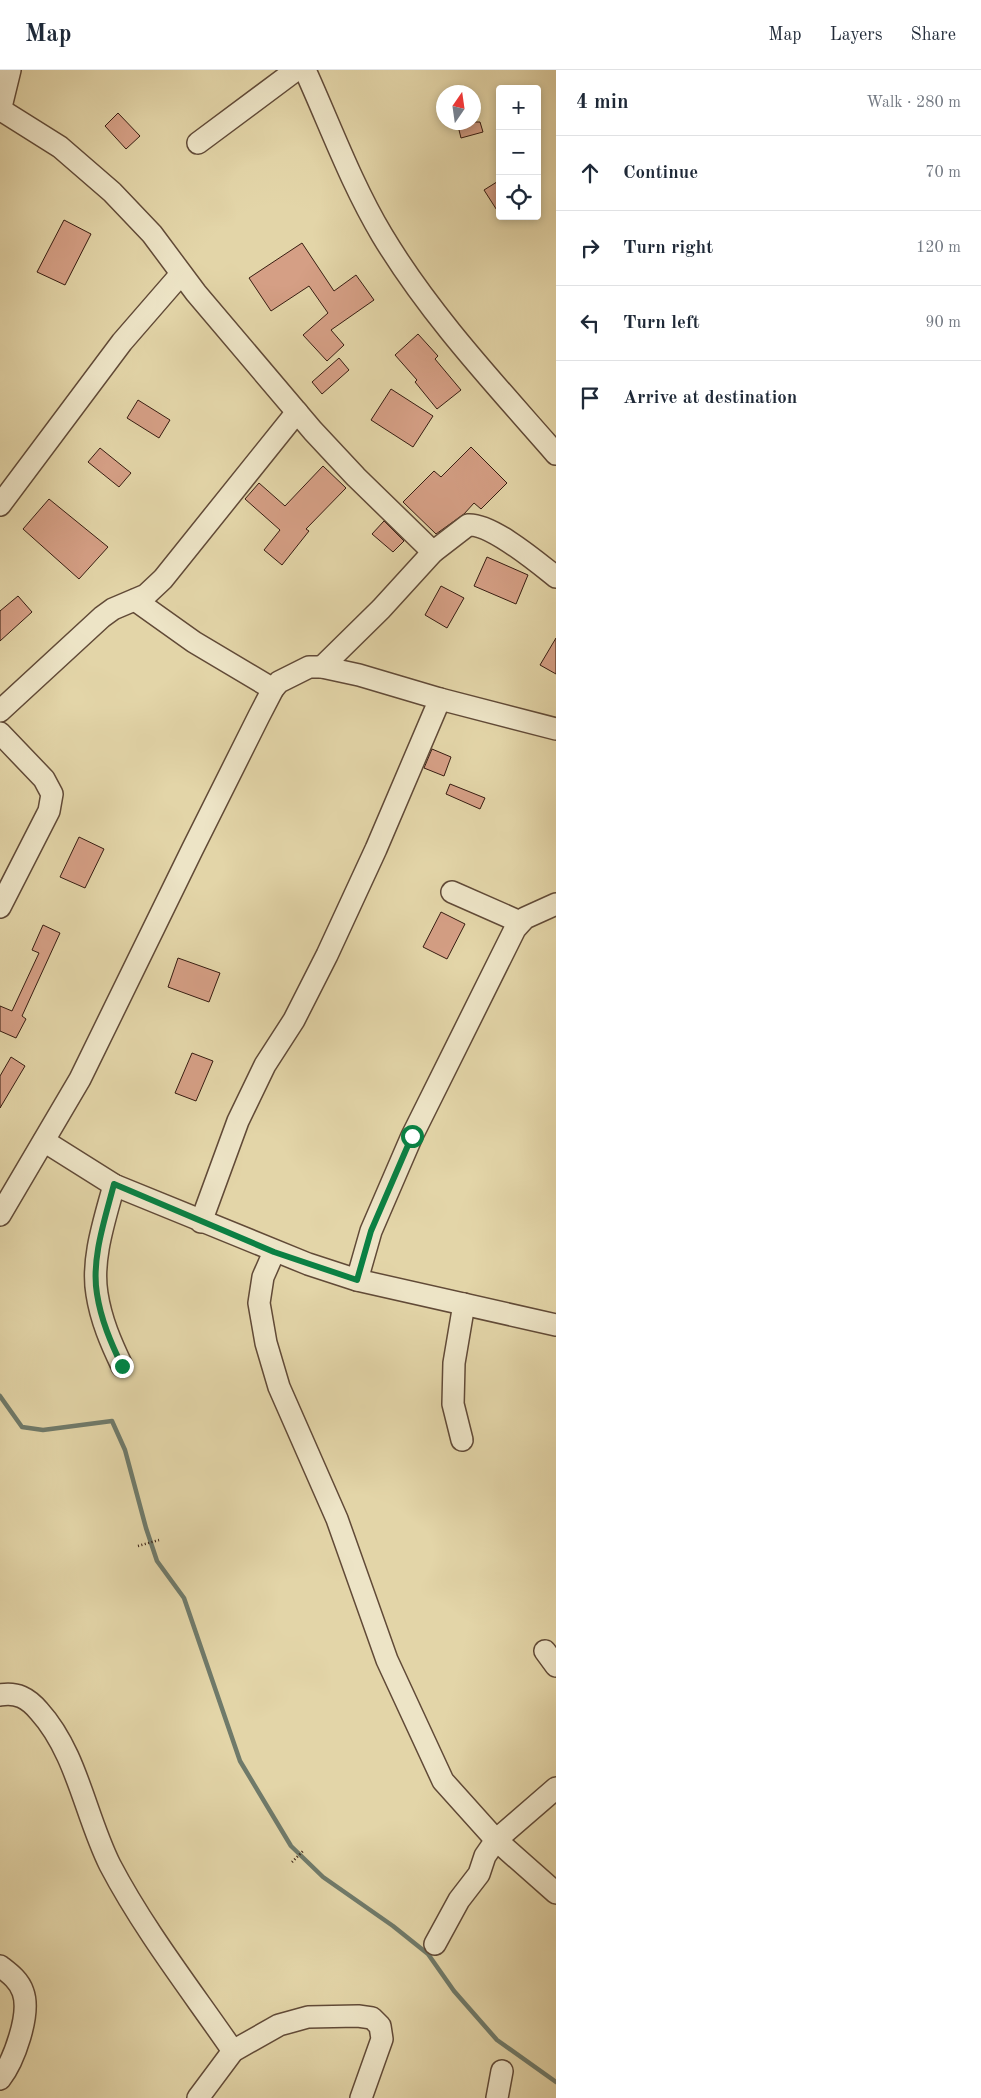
<!DOCTYPE html>
<meta charset="utf-8">
<style>
:root{--surface:#fff;--page:#f6f6f7;--text:#1f2937;--muted:#747a83;--line:#e0e1e3}
body{margin:0;font-family:"Old Standard TT",serif;background:var(--page);color:var(--text)}
.controls{position:absolute;right:15px;top:15px;display:grid;overflow:hidden;border-radius:5px;box-shadow:0 2px 8px #0003}
.controls button{width:45px;height:45px;display:grid;place-items:center;padding:0;border:0;border-bottom:1px solid var(--line);background:var(--surface);color:var(--text);font:25px sans-serif}
.compass{position:absolute;left:436px;top:15px;width:45px;height:45px;border-radius:50%;background:var(--surface);box-shadow:0 2px 8px #0003;rotate:13deg}
.stop{position:absolute;width:15px;height:15px;margin:-11px;border:4px solid #0b8043;border-radius:50%;background:#fff}
.stop.end{background:#0b8043;border-color:#fff;box-shadow:0 1px 5px #0008}
.list{margin:0;padding:0;list-style:none}
h2{display:flex;justify-content:space-between;align-items:center;height:65px;margin:0;padding:0 20px;font-size:21px}
h2 small{font-size:16px;font-weight:400;color:var(--muted)}
.list li{display:grid;grid-template-columns:32px 1fr auto;gap:15px;align-items:center;box-sizing:border-box;height:75px;padding:0 20px;border-top:1px solid var(--line)}
.list b{display:block;font-size:19px;white-space:nowrap}
.list em{font-size:16px;font-style:normal;color:var(--muted)}
.icon{flex:none;width:28px;height:28px;fill:none;stroke:currentColor;stroke-width:2;stroke-linecap:round;stroke-linejoin:round}
.map{position:relative;flex:none;width:556px;height:2028px;overflow:hidden}
header{display:flex;align-items:center;gap:30px;box-sizing:border-box;height:70px;padding:0 25px;background:var(--surface);border-bottom:1px solid var(--line)}
header strong{font-size:24px}
nav{display:flex;gap:28px;margin-inline-start:auto;font-size:18px}
main{display:flex}
aside{flex:1;background:var(--surface)}
.map>svg:first-child{display:block}
.lines{fill:none;stroke-linecap:round;stroke-linejoin:round}
.stream{stroke:#6f7a6a;stroke-width:4.5}
.building{fill:#d59f85;stroke:#361c11}
.minor-casing{stroke:#614a37;stroke-width:24}
.path{stroke:#361c11;stroke-width:2.5;stroke-dasharray:1 2.5;stroke-linecap:butt}
.minor{stroke:#ede4c6;stroke-width:21}
.route{stroke:#0b8043;stroke-width:6}
</style>
<header>
<strong>Map</strong>
<nav><a>Map</a><a>Layers</a><a>Share</a></nav>
</header>
<main>
<div class="map">
<svg width="556" height="2028" viewBox="0 0 556 2028">
<rect width="100%" height="100%" fill="#e3d5a8"/>
<filter id="stains"><feTurbulence type="fractalNoise" baseFrequency=".004" numOctaves="4"/><feColorMatrix values="0 0 0 0 .2 0 0 0 0 .09 0 0 0 0 .02 0 0 0 .5 -.17"/></filter>
<radialGradient id="worn" r=".72"><stop offset=".6" stop-color="#630" stop-opacity="0"/><stop offset="1" stop-color="#630" stop-opacity=".3"/></radialGradient>
<g class="lines">
<polyline class="stream" points="0,1326 22,1357 43,1360 112,1351 125,1380 146,1458 157,1491 184,1528 240,1691 291,1776 323,1807 393,1856 428,1884 454,1921 497,1970 556,2012"/>
</g>
<g class="building">
<polygon points="118,43 140,66 126,79 105,56"/>
<polygon points="457,52 480,52 483,62 461,68"/>
<polygon points="500,110 500,145 484,120"/>
<polygon points="64,150 91,164 65,215 37,202"/>
<polygon points="302,173 334,221 356,205 374,230 331,260 344,275 327,291 303,265 328,243 309,216 271,241 249,208"/>
<polygon points="418,264 438,286 435,289 461,320 437,339 415,312 417,310 395,285"/>
<polygon points="339,288 349,300 322,324 312,312"/>
<polygon points="391,319 433,346 413,377 371,350"/>
<polygon points="138,330 170,350 159,368 127,348"/>
<polygon points="471,377 507,413 481,439 474,433 464,444 436,464 403,432 434,401 441,407"/>
<polygon points="100,378 131,403 119,417 88,392"/>
<polygon points="323,396 346,418 306,459 309,461 282,495 264,480 280,460 245,429 259,413 285,436"/>
<polygon points="49,429 108,477 79,509 23,459"/>
<polygon points="384,451 404,471 393,482 372,464"/>
<polygon points="487,487 528,505 516,534 474,516"/>
<polygon points="441,516 464,528 447,558 425,545"/>
<polygon points="18,526 32,542 0,571 0,541"/>
<polygon points="556,568 556,604 540,595"/>
<polygon points="432,679 451,687 444,706 424,698"/>
<polygon points="450,714 485,728 480,739 446,724"/>
<polygon points="79,767 104,779 85,818 60,807"/>
<polygon points="441,842 465,854 447,889 423,877"/>
<polygon points="43,855 60,863 22,946 26,949 16,968 0,961 0,936 12,941 39,883 32,880"/>
<polygon points="178,888 220,903 209,932 168,917"/>
<polygon points="192,983 213,991 196,1031 175,1023"/>
<polygon points="11,987 25,996 0,1038 0,1006"/>
</g>
<g class="lines">
<g class="minor-casing">
<g id="minor">
<path d="M305 0C330 55 351 113 382 165 430 245 495 314 556 384"/>
<polyline points="1,40 60,77 112,122 152,164 196,223 313,361 356,407 433,482"/>
<polyline points="0,41 10,0"/>
<polyline points="198,73 296,0"/>
<polyline points="0,435 122,272 181,204"/>
<polyline points="135,530 194,572 273,619"/>
<path d="M322 597 381 539 433 482 468 455C491 453 537 492 556 507"/>
<polyline points="0,641 102,547 113,539 146,525 163,509 297,342"/>
<polyline points="0,663 44,709 52,724 49,741 0,837"/>
<polyline points="452,822 520,852"/>
<polyline points="44,1071 114,1115 308,1194 357,1210 556,1255"/>
<path d="M114 1115C105 1149 91 1189 97 1224 101 1250 111 1273 122 1296"/>
<polyline points="0,1145 80,1009 192,780 259,646 273,619 279,612 309,597 322,597 359,605 440,629 556,659"/>
<polyline points="201,1152 238,1051 265,995 294,950 327,885 376,779 440,629"/>
<polyline points="274,1182 263,1207 259,1233 266,1273 279,1317 337,1449 387,1590 443,1711 496,1770 556,1823"/>
<polyline points="357,1210 371,1161 412,1066 515,859 525,848 556,834"/>
<polyline points="462,1370 453,1334 454,1293 464,1234"/>
<polyline points="545,1581 556,1596"/>
<path d="M0 1625C17 1622 28 1628 39 1641 77 1683 85 1745 110 1795 144 1860 191 1920 233 1981"/>
<polyline points="435,1874 459,1830 479,1804 485,1786 496,1770 556,1718"/>
<path d="M0 1896C9 1903 19 1910 23 1922 31 1944 14 1991 0 2009"/>
<polyline points="198,2028 233,1981 279,1955 308,1947 358,1946 372,1948 380,1956 382,1969 361,2028"/>
<polyline points="497,2028 502,2001"/>
</g>
</g>
<g class="path">
<polyline points="138,1476 159,1470"/>
<polyline points="292,1792 304,1780"/>
</g>
<use href="#minor" class="minor"/>
</g>
<g class="lines">
<path class="route" d="M122 1296C111 1273 101 1250 97 1224 91 1189 105 1149 114 1114L274 1182 357 1210 371 1161 412 1066"/>
</g>
<rect width="100%" height="100%" filter="url(#stains)"/>
<rect width="100%" height="100%" fill="url(#worn)"/>
</svg>
<div class="controls">
<button>+</button>
<button>−</button>
<button><svg class="icon" aria-label="locate" viewBox="0 0 24 24"><circle cx="12" cy="12" r="6"/><path d="M12 2v4M12 18v4M2 12h4M18 12h4"/></svg></button>
</div>
<svg class="compass" viewBox="-18 -18 36 36"><path d="M0-13l5 13h-10z" fill="#e53935"/><path d="M0 13l5-13h-10z" fill="#747a83"/></svg>
<div class="stop" style="left:412px;top:1066px"></div>
<div class="stop end" style="left:122px;top:1296px"></div>
</div>
<aside>
<h2>4 min<small>Walk · 280 m</small></h2>
<ul class="list">
<li><svg class="icon" aria-label="ahead" viewBox="0 0 24 24"><path d="M12 20V5M6 11l6-6 6 6"/></svg><div><b>Continue</b></div><em>70 m</em></li>
<li><svg class="icon" aria-label="right" viewBox="0 0 24 24"><path d="M7 20v-9h11M14 6l5 5-5 5"/></svg><div><b>Turn right</b></div><em>120 m</em></li>
<li><svg class="icon" aria-label="left" viewBox="0 0 24 24"><path d="M17 20v-9H6M10 6l-5 5 5 5"/></svg><div><b>Turn left</b></div><em>90 m</em></li>
<li><svg class="icon" aria-label="arrive" viewBox="0 0 24 24"><path d="M6 21V4h12l-3 4 3 4H6"/></svg><div><b>Arrive at destination</b></div></li>
</ul>
</aside>
</main>
